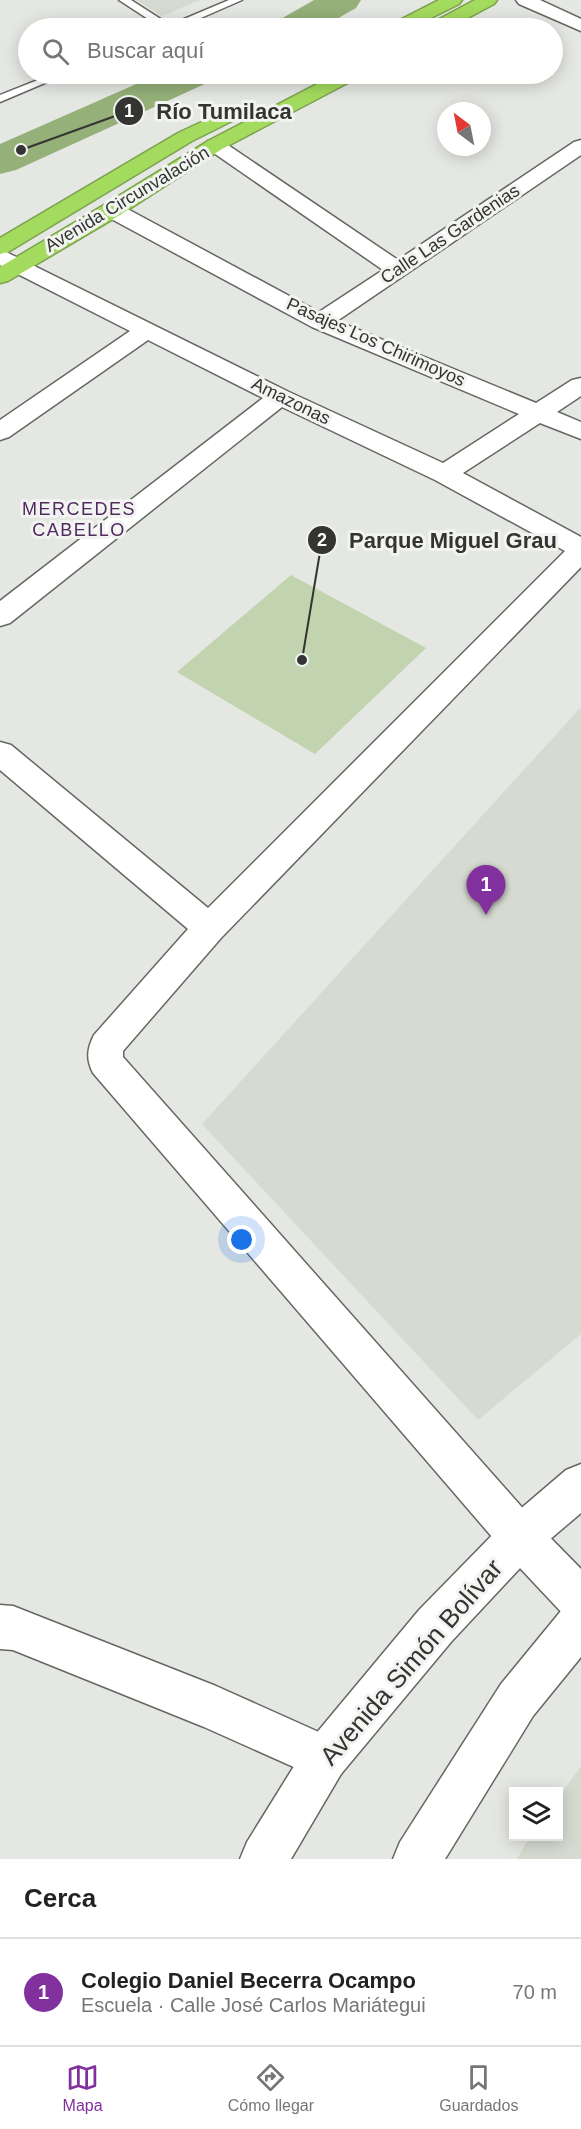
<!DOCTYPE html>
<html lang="es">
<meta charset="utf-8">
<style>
:root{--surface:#fff;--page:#f2f2f2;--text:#222;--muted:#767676;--line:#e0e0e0;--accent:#83309f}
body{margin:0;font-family:Arial,sans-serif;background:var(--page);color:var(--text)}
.controls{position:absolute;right:18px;bottom:18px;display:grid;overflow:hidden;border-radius:0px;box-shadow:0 3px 15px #0003}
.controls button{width:54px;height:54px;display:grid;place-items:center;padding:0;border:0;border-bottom:2px solid var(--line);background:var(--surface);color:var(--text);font:30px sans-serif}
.compass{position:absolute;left:437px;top:102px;width:54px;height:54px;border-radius:50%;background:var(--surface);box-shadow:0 3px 15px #0003;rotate:328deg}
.you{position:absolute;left:242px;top:1240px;width:21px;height:21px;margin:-15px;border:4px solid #fff;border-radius:50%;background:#1a73e8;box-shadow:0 0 0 9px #1a73e833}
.badge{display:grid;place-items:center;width:39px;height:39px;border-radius:50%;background:var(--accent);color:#fff;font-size:20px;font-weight:700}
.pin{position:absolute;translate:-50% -50px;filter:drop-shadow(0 2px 3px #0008)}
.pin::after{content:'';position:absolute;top:32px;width:21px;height:18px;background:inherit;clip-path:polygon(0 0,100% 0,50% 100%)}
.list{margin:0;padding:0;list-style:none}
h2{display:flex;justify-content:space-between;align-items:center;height:78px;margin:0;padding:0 24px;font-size:26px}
h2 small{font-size:20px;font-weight:400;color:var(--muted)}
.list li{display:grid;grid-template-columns:39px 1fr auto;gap:18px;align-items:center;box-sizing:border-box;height:108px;padding:0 24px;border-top:2px solid var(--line)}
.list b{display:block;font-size:22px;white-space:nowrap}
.list p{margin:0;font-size:20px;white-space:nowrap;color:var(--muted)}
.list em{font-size:20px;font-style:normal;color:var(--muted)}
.icon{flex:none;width:33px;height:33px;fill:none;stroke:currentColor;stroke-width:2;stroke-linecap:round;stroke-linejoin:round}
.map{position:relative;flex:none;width:581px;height:1859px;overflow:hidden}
.search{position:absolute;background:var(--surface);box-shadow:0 3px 15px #0003;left:18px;right:18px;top:18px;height:66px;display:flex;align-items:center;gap:15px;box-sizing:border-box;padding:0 21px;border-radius:33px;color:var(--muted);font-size:22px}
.sheet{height:186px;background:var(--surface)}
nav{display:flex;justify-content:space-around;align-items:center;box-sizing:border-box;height:84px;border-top:2px solid var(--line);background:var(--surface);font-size:16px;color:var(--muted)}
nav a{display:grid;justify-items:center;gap:3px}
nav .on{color:var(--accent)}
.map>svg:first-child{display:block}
.built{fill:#d6dbd1}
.green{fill:#c1d3af}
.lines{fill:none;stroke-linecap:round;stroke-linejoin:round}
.river{fill:#95b079;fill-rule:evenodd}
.lane-casing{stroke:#656764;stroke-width:3}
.street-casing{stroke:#656764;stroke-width:3}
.secondary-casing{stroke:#656764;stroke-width:3}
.highway-casing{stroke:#7ca14f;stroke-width:3}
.lane{fill:#fff;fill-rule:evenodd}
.street{fill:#fff;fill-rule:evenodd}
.secondary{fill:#fff;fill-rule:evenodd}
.highway{fill:#a3db5e;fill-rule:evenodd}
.labels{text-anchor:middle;stroke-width:6;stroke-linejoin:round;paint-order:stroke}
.far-street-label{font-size:18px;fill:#343533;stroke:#f2f4f1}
.far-neighbourhood-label{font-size:18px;letter-spacing:1.5px;fill:#522a60;stroke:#f2f4f1}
.near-street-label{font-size:26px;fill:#343533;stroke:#f2f4f1}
.leader{fill:none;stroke:#343533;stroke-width:2}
.callout-dot{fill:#343533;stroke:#f2f4f1;stroke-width:2}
.mark-label{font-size:18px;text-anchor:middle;font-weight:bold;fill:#fff}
.callout-label{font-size:22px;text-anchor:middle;font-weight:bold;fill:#343533;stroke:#f2f4f1;stroke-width:6;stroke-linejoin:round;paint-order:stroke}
</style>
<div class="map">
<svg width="581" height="1859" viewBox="0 0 581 1859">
<rect width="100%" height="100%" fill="#e5e7e3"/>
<g class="built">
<polygon points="136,0 200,0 162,16"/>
<polygon points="581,707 581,1334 478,1420 202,1124"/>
<polygon points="581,1766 581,1859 517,1859 530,1837 558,1836 559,1797"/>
</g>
<polygon class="green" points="291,575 426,648 315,754 177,672"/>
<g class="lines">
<g class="river">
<polygon points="314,0 361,0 356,8 321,28 273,28 279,20"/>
<polygon points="159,74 213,74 207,83 16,170 0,174 0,144"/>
</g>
<g class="lane-casing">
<g id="lane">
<polygon points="119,0 131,0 170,25 229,0 242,0 178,28 162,28"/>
<polygon points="53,74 66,74 0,102 0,95"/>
</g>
</g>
<g class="street-casing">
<g id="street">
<path d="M215 139 222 141 398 260 574 142 581 140V155L337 321 536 403 572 380 581 378V396L557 412 581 422V439L540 423 463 473 581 537V567L221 938 123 1051V1057L535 1522 581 1569V1622L565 1616 505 1552 93 1073C86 1059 87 1049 94 1035L188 929 0 770V742L11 745 208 908 565 551 435 480 282 407 10 623 0 626V601L263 398 148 340 9 437 0 440V420L130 331 0 265V249L289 392 443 463 519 414 312 327 104 215 101 210 104 205 112 204 120 205 319 312 383 270 208 149 205 145 208 141Z"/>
<polygon points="0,1605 13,1606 216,1686 341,1742 348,1758 341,1774 325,1781 204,1727 13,1650 0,1649"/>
</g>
</g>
<g class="secondary-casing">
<g id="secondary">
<polygon points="516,0 540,0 581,19 581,31 519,4"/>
<polygon points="581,1464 581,1513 535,1552 451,1642 341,1774 291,1859 240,1859 247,1842 309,1742 419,1610 505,1522 566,1470"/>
<polygon points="581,1600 581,1657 533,1716 445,1859 393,1859 400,1842 501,1684 565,1606"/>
</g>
</g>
<g class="highway-casing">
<g id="highway">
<polygon points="439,0 462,0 459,4 411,28 389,28 392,24"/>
<polygon points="475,0 497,0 494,4 449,28 427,28 430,24"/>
<polygon points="336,74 360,74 357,78 222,149 120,215 8,281 0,283 0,267 104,205 208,141"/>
<polygon points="225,111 232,113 235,117 232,121 192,141 8,252 0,254 0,238 178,133"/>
</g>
</g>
<use href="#lane" class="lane"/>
<use href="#street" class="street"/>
<use href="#secondary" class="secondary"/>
<use href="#highway" class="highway"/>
</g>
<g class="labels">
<g class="far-street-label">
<text transform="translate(127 199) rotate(-31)" y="6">Avenida Circunvalación</text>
<text transform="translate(450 234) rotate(-34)" y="6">Calle Las Gardenias</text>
<text transform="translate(376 342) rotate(24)" y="6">Pasajes Los Chirimoyos</text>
<text transform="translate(291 401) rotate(26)" y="6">Amazonas</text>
</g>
<g class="far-neighbourhood-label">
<text x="79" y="515">MERCEDES<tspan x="79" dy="21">CABELLO</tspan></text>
</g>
<g class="near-street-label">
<text transform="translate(411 1662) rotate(-49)" y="9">Avenida Simón Bolívar</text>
</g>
</g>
<path class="leader" d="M21 150L129 111M302 660L322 540"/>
<g class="callout-dot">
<circle cx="21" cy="150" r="6"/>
<circle cx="302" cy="660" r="6"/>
<circle cx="129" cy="111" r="15"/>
<circle cx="322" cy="540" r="15"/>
</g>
<g class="mark-label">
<text x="129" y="117">1</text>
<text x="322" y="546">2</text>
</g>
<g class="callout-label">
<text x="224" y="119">Río Tumilaca</text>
<text x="453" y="548">Parque Miguel Grau</text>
</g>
</svg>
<div class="controls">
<button><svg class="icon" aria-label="layers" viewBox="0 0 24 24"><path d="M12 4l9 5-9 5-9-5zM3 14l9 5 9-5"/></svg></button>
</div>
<svg class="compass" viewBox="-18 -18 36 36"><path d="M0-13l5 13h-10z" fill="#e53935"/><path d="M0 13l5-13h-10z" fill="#767676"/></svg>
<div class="you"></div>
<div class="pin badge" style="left:486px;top:915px">1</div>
<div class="search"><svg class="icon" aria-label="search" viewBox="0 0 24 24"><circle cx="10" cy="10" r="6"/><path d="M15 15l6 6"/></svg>Buscar aquí</div>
</div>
<section class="sheet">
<h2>Cerca<small></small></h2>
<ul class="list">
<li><span class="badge">1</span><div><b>Colegio Daniel Becerra Ocampo</b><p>Escuela · Calle José Carlos Mariátegui</p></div><em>70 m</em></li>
</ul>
</section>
<nav>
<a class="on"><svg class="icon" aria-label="map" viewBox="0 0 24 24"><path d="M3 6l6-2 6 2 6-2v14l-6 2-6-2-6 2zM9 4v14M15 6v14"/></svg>Mapa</a>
<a><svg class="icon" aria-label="directions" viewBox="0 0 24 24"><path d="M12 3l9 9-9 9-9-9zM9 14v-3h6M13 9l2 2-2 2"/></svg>Cómo llegar</a>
<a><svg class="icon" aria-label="saved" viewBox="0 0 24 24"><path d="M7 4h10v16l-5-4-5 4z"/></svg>Guardados</a>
</nav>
